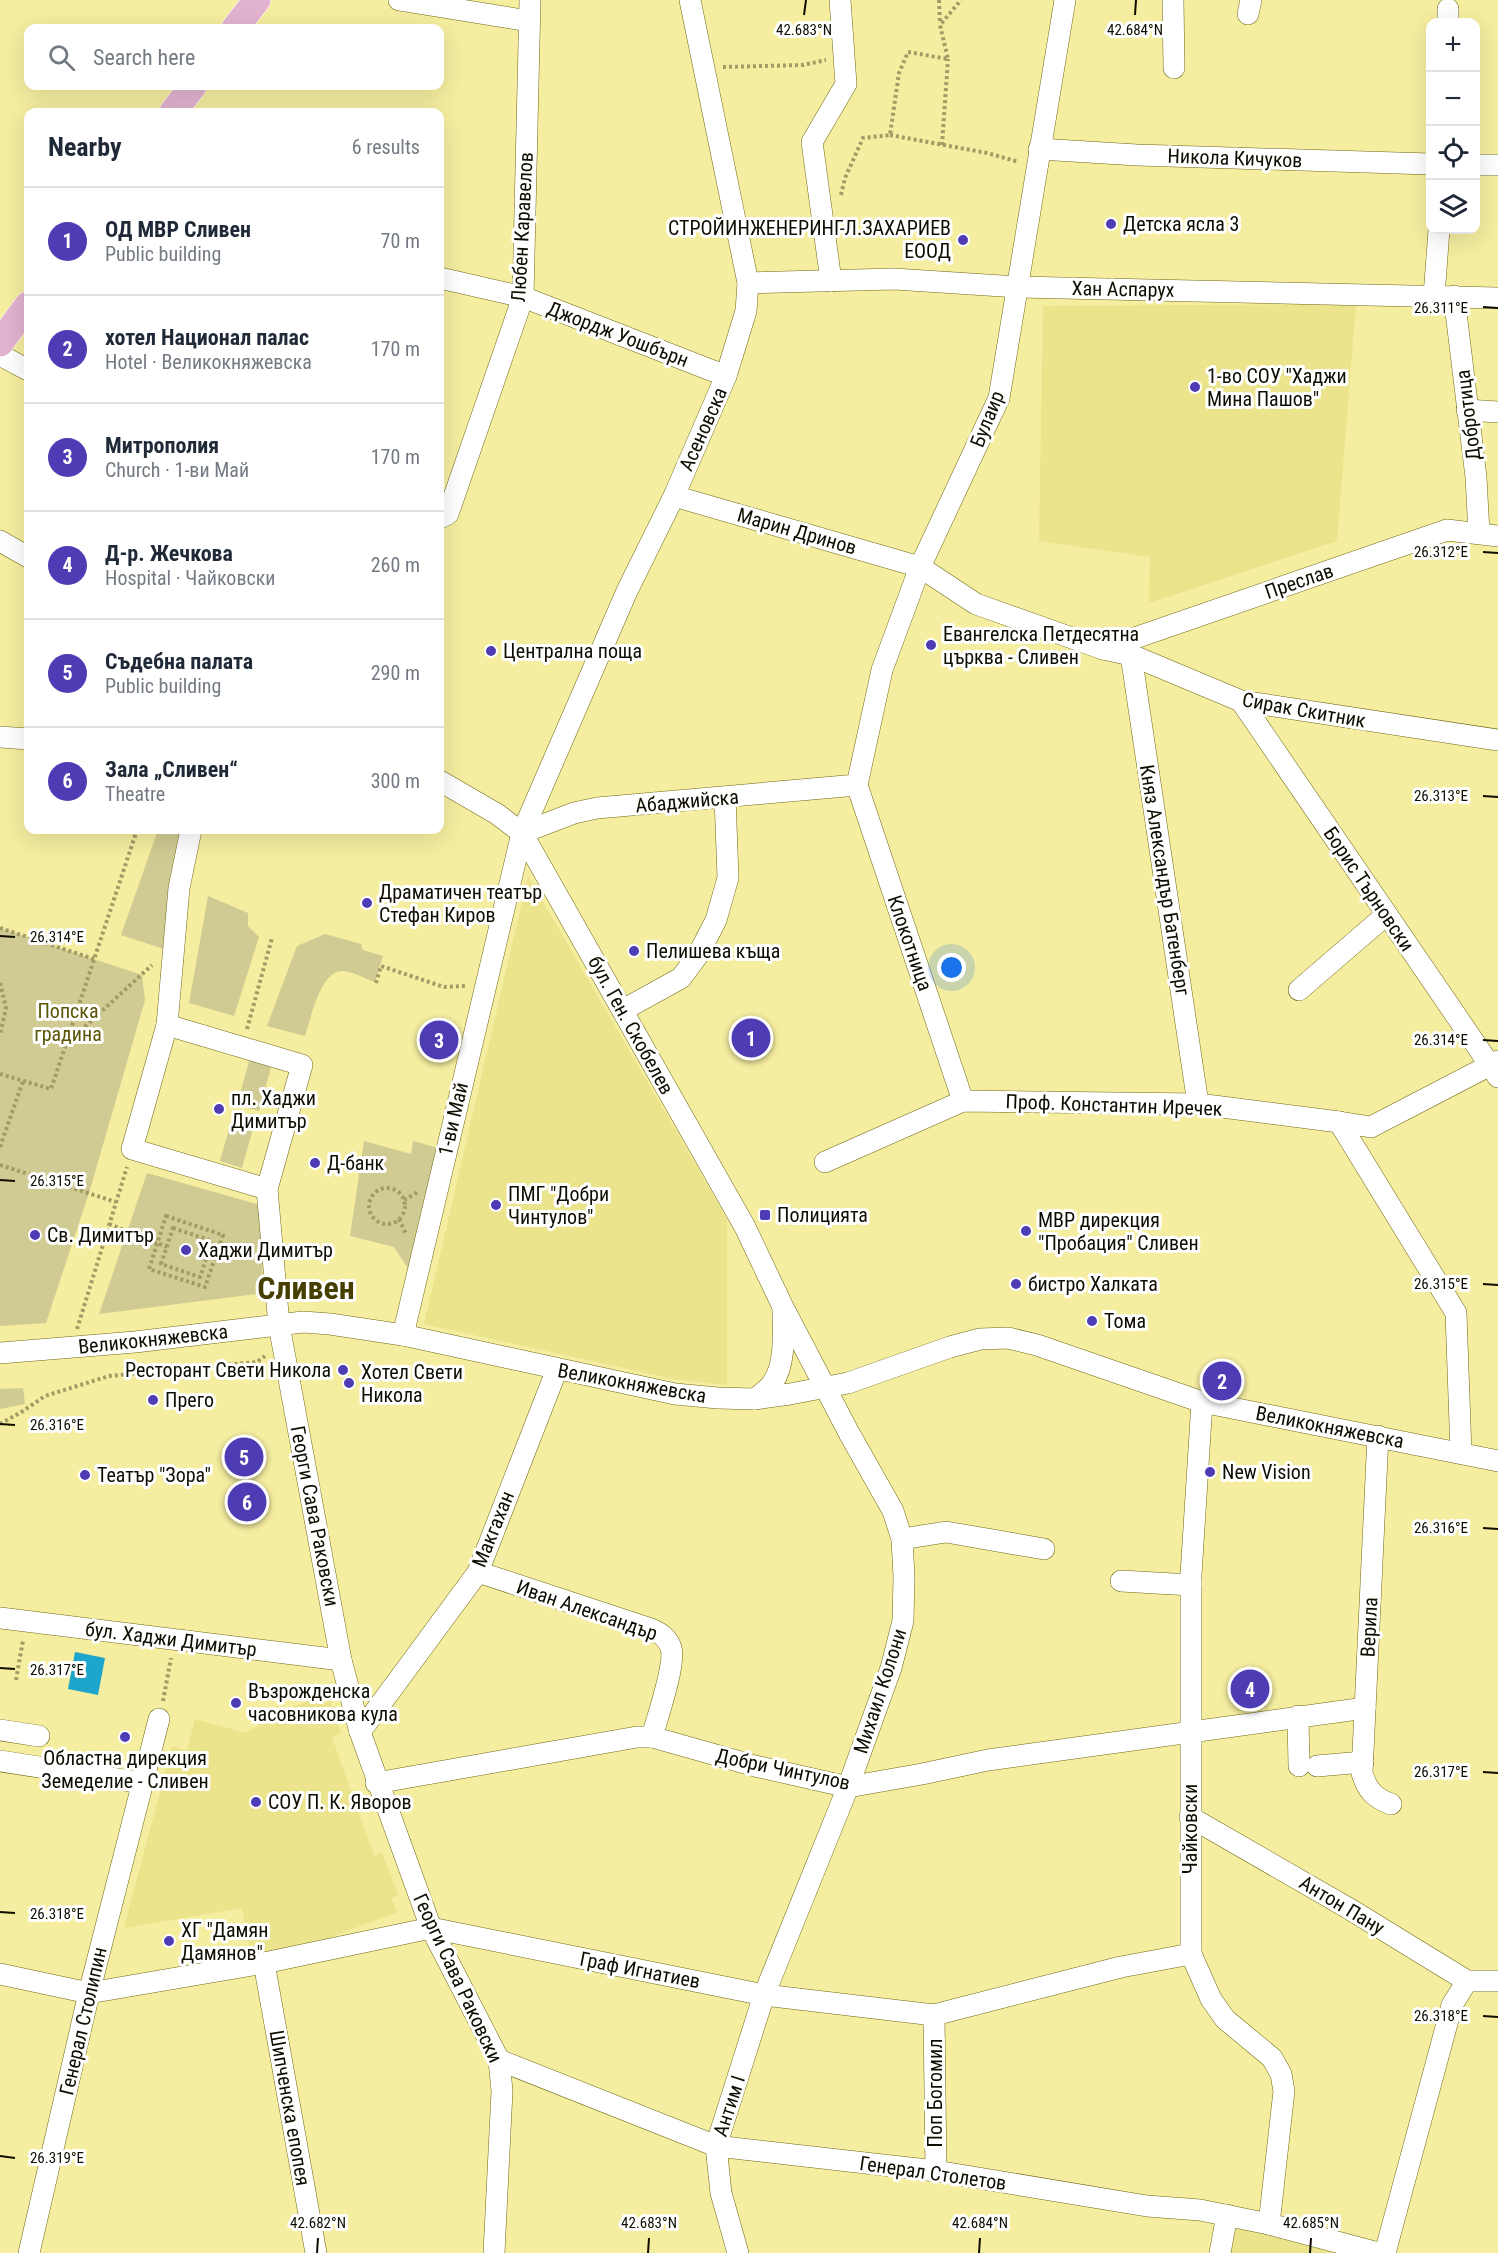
<!DOCTYPE html>
<meta charset="utf-8">
<style>
:root{--surface:#fff;--page:#f2f2f3;--text:#1f2937;--muted:#747a83;--line:#e0e1e3;--accent:#4e3cb4}
body{margin:0;font-family:"Roboto Condensed",sans-serif;background:var(--page);color:var(--text)}
.controls{position:absolute;right:18px;top:18px;display:grid;overflow:hidden;border-radius:12px;box-shadow:0 6px 24px #0002}
.controls button{width:54px;height:54px;display:grid;place-items:center;padding:0;border:0;border-bottom:2px solid var(--line);background:var(--surface);color:var(--text);font:30px sans-serif}
.you{position:absolute;left:952px;top:968px;width:21px;height:21px;margin:-15px;border:4px solid #fff;border-radius:50%;background:#1a73e8;box-shadow:0 0 0 9px #1a73e833}
.badge{display:grid;place-items:center;width:39px;height:39px;border-radius:50%;background:var(--accent);color:#fff;font-size:20px;font-weight:700}
.pin{position:absolute;translate:-50% -50%;border:3px solid #fff;box-shadow:0 2px 6px #0006}
.list{margin:0;padding:0;list-style:none}
h2{display:flex;justify-content:space-between;align-items:center;height:78px;margin:0;padding:0 24px;font-size:26px}
h2 small{font-size:20px;font-weight:400;color:var(--muted)}
.list li{display:grid;grid-template-columns:39px 1fr auto;gap:18px;align-items:center;box-sizing:border-box;height:108px;padding:0 24px;border-top:2px solid var(--line)}
.list b{display:block;font-size:22px;white-space:nowrap}
.list p{margin:0;font-size:20px;white-space:nowrap;color:var(--muted)}
.list em{font-size:20px;font-style:normal;color:var(--muted)}
.icon{flex:none;width:33px;height:33px;fill:none;stroke:currentColor;stroke-width:2;stroke-linecap:round;stroke-linejoin:round}
.map{position:relative;flex:none;width:1498px;height:2253px;overflow:hidden}
.search{position:absolute;background:var(--surface);box-shadow:0 6px 24px #0002;left:24px;top:24px;width:420px;height:66px;display:flex;align-items:center;gap:15px;box-sizing:border-box;padding:0 21px;border-radius:12px;color:var(--muted);font-size:22px}
.panel{position:absolute;background:var(--surface);box-shadow:0 6px 24px #0002;left:24px;top:108px;width:420px;height:726px;border-radius:12px}
.map>svg:first-child{display:block}
.built{fill:#ece38d}
.green{fill:#d0cb92}
.water{fill:#1ea5cb}
.lines{fill:none;stroke-linecap:round;stroke-linejoin:round}
.minor-casing{stroke:#706817;stroke-width:22}
.major-casing{stroke:#fff;stroke-width:28}
.path{stroke:#a19b65;stroke-width:4;stroke-dasharray:3 3;stroke-linecap:butt}
.minor{stroke:#fff;stroke-width:21}
.major{stroke:#e2b3d0;stroke-width:27}
.ticks{fill:none;stroke:#0f0d00;stroke-width:2}
.poi-dot{fill:#4e3cb4;stroke:#fff;stroke-width:2}
.labels{text-anchor:middle;stroke-width:6;stroke-linejoin:round;paint-order:stroke}
.street-label{font-size:20px;fill:#0f0d00;stroke:#fff}
.poi-label{font-size:20px;fill:#0f0d00;stroke:#fff;text-anchor:start}
.park-label{font-size:20px;fill:#5b5406;stroke:#fff}
.town-label{font-size:32px;font-weight:bold;fill:#463f00;stroke:#fff}
.ticks-label{font-size:15px;text-anchor:middle;fill:#0f0d00;stroke:#fff;stroke-width:6;stroke-linejoin:round;paint-order:stroke}
</style>
<div class="map">
<svg width="1498" height="2253" viewBox="0 0 1498 2253">
<rect width="100%" height="100%" fill="#f5ed9f"/>
<g class="built">
<polygon points="1356,304 1337,541 1149,603 1150,557 1039,541 1043,306"/>
<polygon points="528,876 727,1219 727,1385 673,1379 424,1324"/>
<polygon points="328,1694 341,1733 332,1737 374,1856 382,1853 398,1895 391,1898 397,1912 287,1954 251,1958 242,1908 124,1928 172,1746 187,1751 195,1719 246,1733 283,1710"/>
<polygon points="1227,2215 1378,2253 1220,2253"/>
</g>
<g class="green">
<polygon points="158,830 183,830 167,950 121,935"/>
<polygon points="208,896 248,913 248,926 259,937 234,1016 189,1003"/>
<polygon points="0,928 142,975 145,1000 89,1193 46,1323 0,1326"/>
<path d="M325 934 361 944 363 950 383 956 375 982C366 979 354 972 344 971 320 969 311 1019 305 1036L267 1026 297 946Z"/>
<polygon points="251,1054 273,1060 259,1111 237,1105"/>
<polygon points="234,1111 256,1118 242,1168 220,1161"/>
<polygon points="364,1141 411,1154 413,1141 446,1150 416,1281 394,1247 350,1236"/>
<polygon points="147,1173 260,1205 263,1293 99,1314"/>
<polygon points="23,1388 25,1404 0,1409 0,1389"/>
</g>
<polygon class="water" points="75,1652 105,1658 98,1695 68,1689"/>
<g class="lines">
<g class="minor-casing">
<g id="minor">
<polyline points="399,0 529,21"/>
<polyline points="1173,0 1174,68"/>
<polyline points="1248,14 1251,0"/>
<polyline points="1448,22 1448,9"/>
<polyline points="1039,149 1137,155 1430,164"/>
<polyline points="1476,165 1498,165"/>
<polyline points="440,278 523,297 726,376"/>
<polyline points="831,281 812,142 846,84 840,0"/>
<polyline points="748,283 894,279 1018,287 1498,298"/>
<polyline points="1434,296 1439,230"/>
<polyline points="1454,296 1476,477 1479,533"/>
<polyline points="0,355 28,370"/>
<polyline points="1467,410 1498,412"/>
<polyline points="674,496 920,567 976,604 1103,649 1131,655 1241,701 1498,740"/>
<polyline points="440,518 448,514 523,297 530,0"/>
<polyline points="0,541 28,557"/>
<polyline points="1103,649 1447,530 1498,536"/>
<polyline points="1131,655 1198,1104"/>
<polyline points="1241,701 1498,1077"/>
<polyline points="0,737 28,739"/>
<polyline points="440,781 497,814 522,833 745,1227 782,1305 849,1433 893,1511 902,1539 904,1577 903,1621 891,1668 848,1787 764,1995 716,2146 721,2193 738,2253"/>
<polyline points="857,785 882,670 920,567 999,398 1065,0"/>
<polyline points="857,785 963,1101"/>
<polyline points="191,830 179,888 167,1025 302,1065 267,1189 279,1325 341,1660 360,1732 431,1928 499,2060 502,2091 494,2253"/>
<polyline points="522,833 574,813 597,808 857,785"/>
<polyline points="1299,990 1386,915"/>
<polyline points="623,1010 681,978 698,955 716,920 728,878 725,797"/>
<polyline points="167,1025 132,1149 267,1189"/>
<polyline points="1339,1122 1371,1127 1498,1061"/>
<polyline points="825,1162 963,1101 1198,1104 1339,1122 1456,1313 1461,1453"/>
<polyline points="403,1335 522,833 627,591 674,496 726,376 746,311 748,283 690,0"/>
<polyline points="0,1353 135,1342 303,1322 330,1324 403,1335 675,1394 718,1398 755,1399 790,1394 848,1383 950,1347 980,1339 1008,1338 1037,1345 1202,1402 1498,1461"/>
<path d="M755 1399C761 1394 769 1389 773 1382 786 1364 783 1331 783 1310"/>
<polyline points="1202,1402 1191,1575 1191,1954 1211,1999 1225,2019 1272,2058 1281,2074 1284,2091 1269,2224"/>
<path d="M1378 1436 1362 1773C1367 1790 1374 1798 1391 1804"/>
<polyline points="902,1539 946,1532 1044,1549"/>
<path d="M478 1572 651 1629C661 1633 668 1638 671 1648 676 1664 657 1718 652 1737"/>
<polyline points="1121,1581 1191,1585"/>
<polyline points="0,1618 341,1660"/>
<polyline points="1298,1716 1299,1766"/>
<polyline points="0,1730 39,1736"/>
<polyline points="360,1732 478,1572 557,1369"/>
<polyline points="0,1761 143,1783"/>
<polyline points="1317,1766 1363,1762"/>
<polyline points="376,1783 637,1737 652,1737 755,1766 848,1787 922,1774 988,1760 1365,1708"/>
<polyline points="1190,1817 1348,1908 1467,1981 1498,1981"/>
<polyline points="264,1963 316,2253"/>
<polyline points="0,1974 89,1993 264,1963 431,1928 764,1995 934,2015 1121,1967 1191,1954"/>
<polyline points="934,2015 936,2171"/>
<polyline points="499,2060 716,2146 936,2171 1147,2206 1200,2210 1269,2224 1378,2253"/>
<polyline points="29,2253 89,1993 159,1719"/>
<polyline points="1220,2253 1227,2215"/>
<polyline points="1385,2253 1452,2005 1467,1981"/>
</g>
</g>
<g class="major-casing">
<g id="major">
<polyline points="235,28 257,0"/>
<polyline points="173,112 193,86"/>
<polyline points="0,343 28,305"/>
</g>
</g>
<g class="path">
<polyline points="939,0 940,23"/>
<polyline points="723,67 803,65 826,60"/>
<polyline points="890,135 987,153 1019,162"/>
<polyline points="942,145 948,59"/>
<polyline points="841,195 845,178 863,138 890,135 899,73 908,52 948,59 940,25 961,0"/>
<polyline points="0,928 94,959"/>
<polyline points="0,983 6,1008 0,1035"/>
<polyline points="376,983 381,966 444,987 466,986"/>
<polyline points="247,1029 272,938"/>
<polyline points="67,1043 152,965"/>
<polyline points="0,1074 51,1089 137,830"/>
<polyline points="0,1147 23,1081"/>
<polyline points="0,1165 116,1202"/>
<circle cx="387" cy="1206" r="18"/>
<polyline points="404,1200 418,1192"/>
<polygon points="166,1216 223,1235 205,1287 149,1269"/>
<polyline points="399,1219 406,1234"/>
<polyline points="109,1224 167,1247"/>
<polygon points="173,1228 212,1241 200,1277 161,1264"/>
<polyline points="77,1329 127,1167"/>
<polyline points="0,1424 23,1411 45,1396 109,1376 257,1362 265,1356"/>
<polyline points="16,1680 23,1640"/>
<polyline points="163,1701 171,1658"/>
</g>
<use href="#minor" class="minor"/>
<use href="#major" class="major"/>
</g>
<path class="ticks" d="M804 15 806 0M1135 15 1136 0M1483 307 1498 308M1483 552 1498 553M1483 796 1498 797M0 936 15 937M1483 1040 1498 1041M0 1180 15 1181M1483 1284 1498 1285M0 1424 15 1425M1483 1528 1498 1529M0 1668 15 1669M1483 1772 1498 1773M0 1912 15 1913M1483 2016 1498 2017M0 2156 15 2158M317 2253 318 2238M648 2253 649 2238M979 2253 980 2238M1310 2253 1311 2238"/>
<g class="poi-dot">
<circle cx="1111" cy="224" r="6"/>
<circle cx="963" cy="240" r="6"/>
<circle cx="1195" cy="387" r="6"/>
<circle cx="931" cy="645" r="6"/>
<circle cx="491" cy="651" r="6"/>
<circle cx="367" cy="903" r="6"/>
<circle cx="634" cy="951" r="6"/>
<circle cx="219" cy="1109" r="6"/>
<circle cx="315" cy="1163" r="6"/>
<circle cx="496" cy="1205" r="6"/>
<rect x="759" y="1209" width="12" height="12" rx="3"/>
<circle cx="1026" cy="1231" r="6"/>
<circle cx="35" cy="1235" r="6"/>
<circle cx="186" cy="1250" r="6"/>
<circle cx="1016" cy="1284" r="6"/>
<circle cx="1092" cy="1321" r="6"/>
<circle cx="343" cy="1370" r="6"/>
<circle cx="349" cy="1383" r="6"/>
<circle cx="153" cy="1400" r="6"/>
<circle cx="1210" cy="1472" r="6"/>
<circle cx="85" cy="1475" r="6"/>
<circle cx="236" cy="1703" r="6"/>
<circle cx="125" cy="1737" r="6"/>
<circle cx="256" cy="1802" r="6"/>
<circle cx="169" cy="1941" r="6"/>
</g>
<g class="labels">
<g class="street-label">
<text transform="translate(1235 158) rotate(2)" y="7">Никола Кичуков</text>
<text transform="translate(522 227) rotate(-87)" y="7">Любен Каравелов</text>
<text transform="translate(1123 289) rotate(1)" y="7">Хан Аспарух</text>
<text transform="translate(618 334) rotate(21)" y="7">Джордж Уошбърн</text>
<text transform="translate(1468 415) rotate(-97)" y="7">Добротица</text>
<text transform="translate(987 419) rotate(-68)" y="7">Булаир</text>
<text transform="translate(703 429) rotate(-66)" y="7">Асеновска</text>
<text transform="translate(797 531) rotate(16)" y="7">Марин Дринов</text>
<text transform="translate(1299 581) rotate(-19)" y="7">Преслав</text>
<text transform="translate(1304 710) rotate(10)" y="7">Сирак Скитник</text>
<text transform="translate(687 801) rotate(-5)" y="7">Абаджийска</text>
<text transform="translate(1165 880) rotate(81)" y="7">Княз Александър Батенберг</text>
<text transform="translate(1369 889) rotate(56)" y="7">Борис Търновски</text>
<text transform="translate(910 943) rotate(71)" y="7">Клокотница</text>
<text transform="translate(631 1025) rotate(61)" y="7">бул. Ген. Скобелев</text>
<text transform="translate(1114 1105) rotate(2)" y="7">Проф. Константин Иречек</text>
<text transform="translate(453 1119) rotate(-77)" y="7">1-ви Май</text>
<text transform="translate(153 1339) rotate(-6)" y="7">Великокняжевска</text>
<text transform="translate(632 1383) rotate(10)" y="7">Великокняжевска</text>
<text transform="translate(1330 1427) rotate(11)" y="7">Великокняжевска</text>
<text transform="translate(315 1516) rotate(79)" y="7">Георги Сава Раковски</text>
<text transform="translate(493 1529) rotate(-68)" y="7">Макгахан</text>
<text transform="translate(587 1610) rotate(19)" y="7">Иван Александър</text>
<text transform="translate(1369 1627) rotate(-87)" y="7">Верила</text>
<text transform="translate(171 1639) rotate(7)" y="7">бул. Хаджи Димитър</text>
<text transform="translate(880 1691) rotate(-72)" y="7">Михаил Колони</text>
<text transform="translate(783 1769) rotate(12)" y="7">Добри Чинтулов</text>
<text transform="translate(1190 1829) rotate(-90)" y="7">Чайковски</text>
<text transform="translate(1342 1905) rotate(31)" y="7">Антон Пану</text>
<text transform="translate(640 1970) rotate(11)" y="7">Граф Игнатиев</text>
<text transform="translate(458 1978) rotate(65)" y="7">Георги Сава Раковски</text>
<text transform="translate(83 2021) rotate(-77)" y="7">Генерал Столипин</text>
<text transform="translate(935 2093) rotate(-90)" y="7">Поп Богомил</text>
<text transform="translate(729 2106) rotate(-72)" y="7">Антим I</text>
<text transform="translate(290 2108) rotate(80)" y="7">Шипченска епопея</text>
<text transform="translate(933 2173) rotate(8)" y="7">Генерал Столетов</text>
</g>
<g class="poi-label">
<text x="1123" y="231">Детска ясла 3</text>
<text x="951" y="235" text-anchor="end">СТРОЙИНЖЕНЕРИНГ-Л.ЗАХАРИЕВ<tspan x="951" dy="23">ЕООД</tspan></text>
<text x="1207" y="383">1-во СОУ "Хаджи<tspan x="1207" dy="23">Мина Пашов"</tspan></text>
<text x="943" y="641">Евангелска Петдесятна<tspan x="943" dy="23">църква - Сливен</tspan></text>
<text x="503" y="658">Централна поща</text>
<text x="379" y="899">Драматичен театър<tspan x="379" dy="23">Стефан Киров</tspan></text>
<text x="646" y="958">Пелишева къща</text>
<text x="231" y="1105">пл. Хаджи<tspan x="231" dy="23">Димитър</tspan></text>
<text x="327" y="1170">Д-банк</text>
<text x="508" y="1201">ПМГ "Добри<tspan x="508" dy="23">Чинтулов"</tspan></text>
<text x="777" y="1222">Полицията</text>
<text x="1038" y="1227">МВР дирекция<tspan x="1038" dy="23">"Пробация" Сливен</tspan></text>
<text x="47" y="1242">Св. Димитър</text>
<text x="198" y="1257">Хаджи Димитър</text>
<text x="1028" y="1291">бистро Халката</text>
<text x="1104" y="1328">Тома</text>
<text x="331" y="1377" text-anchor="end">Ресторант Свети Никола</text>
<text x="361" y="1379">Хотел Свети<tspan x="361" dy="23">Никола</tspan></text>
<text x="165" y="1407">Прего</text>
<text x="1222" y="1479">New Vision</text>
<text x="97" y="1482">Театър "Зора"</text>
<text x="248" y="1698">Възрожденска<tspan x="248" dy="23">часовникова кула</tspan></text>
<text x="125" y="1765" text-anchor="middle">Областна дирекция<tspan x="125" dy="23">Земеделие - Сливен</tspan></text>
<text x="268" y="1809">СОУ П. К. Яворов</text>
<text x="181" y="1937">ХГ "Дамян<tspan x="181" dy="23">Дамянов"</tspan></text>
</g>
<g class="park-label">
<text x="68" y="1018">Попска<tspan x="68" dy="23">градина</tspan></text>
</g>
<g class="town-label">
<text x="306" y="1299">Сливен</text>
</g>
</g>
<g class="ticks-label">
<text x="804" y="35">42.683°N</text>
<text x="1135" y="35">42.684°N</text>
<text x="1441" y="313">26.311°E</text>
<text x="1441" y="557">26.312°E</text>
<text x="1441" y="801">26.313°E</text>
<text x="57" y="942">26.314°E</text>
<text x="1441" y="1045">26.314°E</text>
<text x="57" y="1186">26.315°E</text>
<text x="1441" y="1289">26.315°E</text>
<text x="57" y="1430">26.316°E</text>
<text x="1441" y="1533">26.316°E</text>
<text x="57" y="1675">26.317°E</text>
<text x="1441" y="1777">26.317°E</text>
<text x="57" y="1919">26.318°E</text>
<text x="1441" y="2021">26.318°E</text>
<text x="57" y="2163">26.319°E</text>
<text x="318" y="2228">42.682°N</text>
<text x="649" y="2228">42.683°N</text>
<text x="980" y="2228">42.684°N</text>
<text x="1311" y="2228">42.685°N</text>
</g>
</svg>
<div class="controls">
<button>+</button>
<button>−</button>
<button><svg class="icon" aria-label="locate" viewBox="0 0 24 24"><circle cx="12" cy="12" r="6"/><path d="M12 2v4M12 18v4M2 12h4M18 12h4"/></svg></button>
<button><svg class="icon" aria-label="layers" viewBox="0 0 24 24"><path d="M12 4l9 5-9 5-9-5zM3 14l9 5 9-5"/></svg></button>
</div>
<div class="you"></div>
<div class="pin badge" style="left:751px;top:1038px">1</div>
<div class="pin badge" style="left:1222px;top:1381px">2</div>
<div class="pin badge" style="left:439px;top:1040px">3</div>
<div class="pin badge" style="left:1250px;top:1689px">4</div>
<div class="pin badge" style="left:244px;top:1457px">5</div>
<div class="pin badge" style="left:247px;top:1502px">6</div>
<div class="search"><svg class="icon" aria-label="search" viewBox="0 0 24 24"><circle cx="10" cy="10" r="6"/><path d="M15 15l6 6"/></svg>Search here</div>
<section class="panel">
<h2>Nearby<small>6 results</small></h2>
<ul class="list">
<li><span class="badge">1</span><div><b>ОД МВР Сливен</b><p>Public building</p></div><em>70 m</em></li>
<li><span class="badge">2</span><div><b>хотел Национал палас</b><p>Hotel · Великокняжевска</p></div><em>170 m</em></li>
<li><span class="badge">3</span><div><b>Митрополия</b><p>Church · 1-ви Май</p></div><em>170 m</em></li>
<li><span class="badge">4</span><div><b>Д-р. Жечкова</b><p>Hospital · Чайковски</p></div><em>260 m</em></li>
<li><span class="badge">5</span><div><b>Съдебна палата</b><p>Public building</p></div><em>290 m</em></li>
<li><span class="badge">6</span><div><b>Зала „Сливен“</b><p>Theatre</p></div><em>300 m</em></li>
</ul>
</section>
</div>
